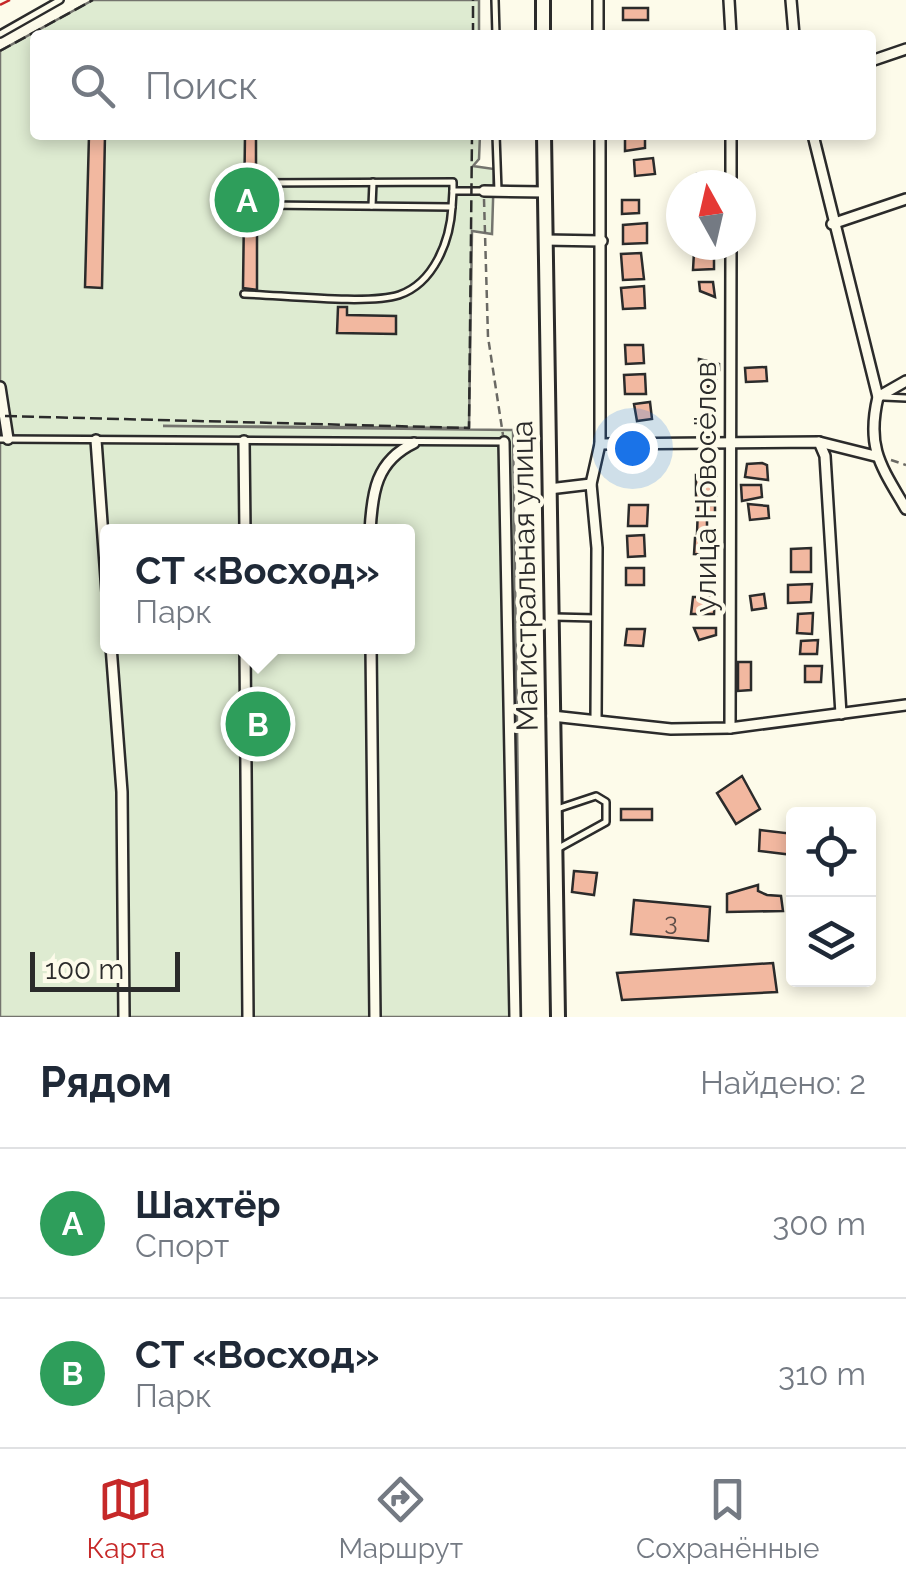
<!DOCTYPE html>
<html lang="ru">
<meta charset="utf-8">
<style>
:root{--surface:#fff;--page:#f6f6f7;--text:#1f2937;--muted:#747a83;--line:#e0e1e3;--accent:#c62828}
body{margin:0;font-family:Raleway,sans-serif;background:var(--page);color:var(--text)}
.controls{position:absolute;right:30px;bottom:30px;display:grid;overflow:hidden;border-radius:10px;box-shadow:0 5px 15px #0003}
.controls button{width:90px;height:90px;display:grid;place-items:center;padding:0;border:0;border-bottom:2px solid var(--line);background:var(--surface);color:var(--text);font:50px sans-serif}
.compass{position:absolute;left:666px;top:170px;width:90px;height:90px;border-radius:50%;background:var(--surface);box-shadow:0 5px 15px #0003;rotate:352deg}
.scale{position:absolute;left:30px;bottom:25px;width:150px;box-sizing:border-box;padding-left:10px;border:5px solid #2b2b2b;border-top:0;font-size:28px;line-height:35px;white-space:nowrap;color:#2b2b2b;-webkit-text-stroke:8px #fdfbea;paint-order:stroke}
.you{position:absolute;left:632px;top:448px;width:35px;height:35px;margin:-25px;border:8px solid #fff;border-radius:50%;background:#1a73e8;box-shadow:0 0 0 15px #1a73e833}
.badge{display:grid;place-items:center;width:65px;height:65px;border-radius:50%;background:var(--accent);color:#fff;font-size:32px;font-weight:700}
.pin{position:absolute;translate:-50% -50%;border:5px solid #fff;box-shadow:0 2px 10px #0006}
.popup{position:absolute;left:100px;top:524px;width:315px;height:130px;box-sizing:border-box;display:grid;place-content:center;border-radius:10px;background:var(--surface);filter:drop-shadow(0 2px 8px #0005);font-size:32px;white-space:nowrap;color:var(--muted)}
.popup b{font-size:38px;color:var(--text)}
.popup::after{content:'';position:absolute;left:50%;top:100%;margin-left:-20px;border:20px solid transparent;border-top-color:var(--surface)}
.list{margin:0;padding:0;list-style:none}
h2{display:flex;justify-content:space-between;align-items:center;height:130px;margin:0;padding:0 40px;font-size:42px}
h2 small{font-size:32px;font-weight:400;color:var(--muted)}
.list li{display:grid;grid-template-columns:65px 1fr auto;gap:30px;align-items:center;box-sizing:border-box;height:150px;padding:0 40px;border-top:2px solid var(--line)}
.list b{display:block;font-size:38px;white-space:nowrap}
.list p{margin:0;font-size:32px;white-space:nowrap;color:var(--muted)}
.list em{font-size:32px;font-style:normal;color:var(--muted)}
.icon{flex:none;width:55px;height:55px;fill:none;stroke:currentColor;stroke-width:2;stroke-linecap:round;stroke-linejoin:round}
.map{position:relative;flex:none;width:906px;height:1017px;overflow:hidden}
.search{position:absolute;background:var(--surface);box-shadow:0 5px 15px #0003;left:30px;right:30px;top:30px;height:110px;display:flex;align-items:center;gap:25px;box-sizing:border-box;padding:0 35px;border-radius:10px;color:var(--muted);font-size:38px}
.sheet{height:430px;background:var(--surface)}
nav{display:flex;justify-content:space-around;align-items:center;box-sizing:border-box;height:140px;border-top:2px solid var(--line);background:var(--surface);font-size:28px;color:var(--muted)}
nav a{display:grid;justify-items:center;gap:5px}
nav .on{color:var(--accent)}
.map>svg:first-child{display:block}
.green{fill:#deebd1;stroke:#74746e;stroke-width:2.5;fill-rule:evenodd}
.building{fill:#f2b8a0;stroke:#2b2b2b;stroke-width:2.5}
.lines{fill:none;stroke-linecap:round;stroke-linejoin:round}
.service-casing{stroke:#2b2b2b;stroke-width:10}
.minor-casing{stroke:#2b2b2b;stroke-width:14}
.secondary-casing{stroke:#2b2b2b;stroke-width:18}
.path{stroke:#6a6964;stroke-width:2.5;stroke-dasharray:8 5;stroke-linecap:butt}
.service{stroke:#fdfbea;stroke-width:5}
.minor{stroke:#fdfbea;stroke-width:9}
.secondary{stroke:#fdfbea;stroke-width:12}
.fence{stroke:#2b2b2b;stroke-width:2.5;stroke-dasharray:12 5;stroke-linecap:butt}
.power{stroke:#c62828;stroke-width:2.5;stroke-dasharray:35 8 5 8;stroke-linecap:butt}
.labels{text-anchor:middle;stroke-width:8;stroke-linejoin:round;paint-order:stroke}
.number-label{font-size:25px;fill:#5d4e48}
.street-label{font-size:30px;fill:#2b2b2b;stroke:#fdfbea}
</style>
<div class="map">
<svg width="906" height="1017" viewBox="0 0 906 1017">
<rect width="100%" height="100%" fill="#fdfbea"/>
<path class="green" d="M93 0H479V35H35V135H480L479 159 473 166 494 169 492 234 472 231 469 428 163 426 513 430 521 1017H0V51ZM108 532H408V646H108Z"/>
<g class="building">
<rect x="623" y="8" width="25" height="12"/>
<polygon points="89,135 105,135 102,288 85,287"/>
<polygon points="245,135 256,135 256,188 262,188 262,206 257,206 257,290 243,288"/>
<polygon points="625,135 645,135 645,148 625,151"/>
<polygon points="653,158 655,174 635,176 634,160"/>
<polygon points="718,173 718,185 697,185 697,174"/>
<polygon points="622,200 639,200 639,213 622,214"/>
<polygon points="647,223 647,243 623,244 623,225"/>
<polygon points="714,251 714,269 693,270 694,252"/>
<polygon points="641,253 644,279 623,280 621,254"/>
<polygon points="699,282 713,282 715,297 700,291"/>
<polygon points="644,286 645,308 623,309 621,288"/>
<polygon points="338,307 347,307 347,315 396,316 396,334 337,333"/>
<polygon points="625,345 643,345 644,363 626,364"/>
<polygon points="699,359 719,364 719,370 699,371"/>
<polygon points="766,367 767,381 746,382 745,368"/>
<polygon points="701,373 716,373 717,386 708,386 708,394 701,395"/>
<polygon points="645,374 646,394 625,394 624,375"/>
<polygon points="650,402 652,419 637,421 634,404"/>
<polygon points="762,463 767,465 768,480 745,477 747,464"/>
<rect x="696" y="475" width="20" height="29"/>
<polygon points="741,485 761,485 762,497 742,501"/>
<polygon points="748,504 768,506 769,518 750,520"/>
<polygon points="629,505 648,505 647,526 628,526"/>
<polygon points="698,505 715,505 715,519 707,520 707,529 717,529 717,535 697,534"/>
<polygon points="644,535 645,556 628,557 627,536"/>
<polygon points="695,538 715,539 715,555 694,554"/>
<polygon points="811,548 811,572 791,572 791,549"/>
<rect x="626" y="568" width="18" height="17"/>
<polygon points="812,584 811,602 788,603 788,585"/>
<polygon points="764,594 766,608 752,610 750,596"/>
<polygon points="693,597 715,597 714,614 691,614"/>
<polygon points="813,613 812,634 797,633 798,614"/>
<polygon points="694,628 716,628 716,635 699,640"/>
<polygon points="627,629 645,629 643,646 625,645"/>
<polygon points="818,640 817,654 800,654 801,641"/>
<polygon points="738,662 751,662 751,690 738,691"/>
<polygon points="805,666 822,666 821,682 805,682"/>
<polygon points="742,776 760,809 736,824 717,793"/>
<rect x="621" y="809" width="31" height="11"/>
<polygon points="760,830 794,834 793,855 759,851"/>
<polygon points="574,871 597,873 594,895 572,892"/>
<polygon points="758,885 758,891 767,895 781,896 783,911 727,912 727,894"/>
<polygon points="634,900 710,907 708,941 631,934"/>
<polygon points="773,963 777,992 622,1000 617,973"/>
</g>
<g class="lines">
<g class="service-casing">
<g id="service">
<polyline points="495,0 496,35"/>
<polyline points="0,34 60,0"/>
<polyline points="496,135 498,191"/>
<polyline points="258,183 453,182 453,191 484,191"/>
<polyline points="265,205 452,207 453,191"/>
<polyline points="372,206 373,182"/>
<path d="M244 294C281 295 369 305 399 295 434 283 450 241 452 207"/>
<polyline points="884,397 906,398"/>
<polyline points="0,439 502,442"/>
<polyline points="554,617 596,618"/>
<polyline points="557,849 606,822 606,802 596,796 557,809"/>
</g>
</g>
<g class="minor-casing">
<g id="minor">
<polyline points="598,0 598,35"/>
<polyline points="729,0 731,35"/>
<polyline points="791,0 794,35"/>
<polyline points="871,61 906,49"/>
<polyline points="731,135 731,185"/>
<path d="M813 135 878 397C866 448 881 466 906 509"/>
<polyline points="484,191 545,192"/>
<polyline points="832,224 906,199"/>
<polyline points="545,240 602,241"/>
<polyline points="0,387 8,439"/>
<polyline points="878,397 906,381"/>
<polyline points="96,440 108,606"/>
<polyline points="244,441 245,532"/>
<polyline points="504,442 515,1017"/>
<polyline points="819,442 875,456"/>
<polyline points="600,444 819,442 825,456 841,714"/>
<polyline points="549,489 591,484"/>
<path d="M370 532C372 492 376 461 414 443"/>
<polyline points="111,646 122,792 124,1017"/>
<polyline points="245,646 248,1017"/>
<polyline points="371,646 375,1017"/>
<polyline points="552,716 671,729 730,728 906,705"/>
<polyline points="596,719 597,548 591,484 600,444 600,135"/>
<polyline points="730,728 731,245"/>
</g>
</g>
<g class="secondary-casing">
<g id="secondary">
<polyline points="543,0 543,35"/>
<polyline points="544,135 558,1017"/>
</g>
</g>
<g class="path">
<polyline points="484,199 488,337 503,435"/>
<polyline points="891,460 906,465"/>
</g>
<use href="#service" class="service"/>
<use href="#minor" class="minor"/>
<use href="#secondary" class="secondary"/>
<g class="fence">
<polyline points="473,35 473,0"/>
<polyline points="0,51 93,0"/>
<polyline points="5,416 469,428 472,135"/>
</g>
<polyline class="power" points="0,5 10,0"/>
</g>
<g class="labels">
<g class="number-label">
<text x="671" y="930">3</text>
</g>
<g class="street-label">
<text transform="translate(706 487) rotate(-90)" y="10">улица Новосёлов</text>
<text transform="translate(525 576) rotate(-91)" y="10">Магистральная улица</text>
</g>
</g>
</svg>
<div class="controls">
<button><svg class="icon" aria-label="locate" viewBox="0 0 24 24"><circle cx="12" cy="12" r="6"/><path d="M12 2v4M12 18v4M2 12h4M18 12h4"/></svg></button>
<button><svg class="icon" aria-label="layers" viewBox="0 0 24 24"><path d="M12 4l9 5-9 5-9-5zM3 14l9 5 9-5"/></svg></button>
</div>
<svg class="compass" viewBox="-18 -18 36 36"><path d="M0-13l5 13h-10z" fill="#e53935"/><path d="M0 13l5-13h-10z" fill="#747a83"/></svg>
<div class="scale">100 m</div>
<div class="you"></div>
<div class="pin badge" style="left:247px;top:200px;background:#2e9e5b">A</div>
<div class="pin badge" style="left:258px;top:724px;background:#2e9e5b">B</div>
<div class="popup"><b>СТ «Восход»</b>Парк</div>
<div class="search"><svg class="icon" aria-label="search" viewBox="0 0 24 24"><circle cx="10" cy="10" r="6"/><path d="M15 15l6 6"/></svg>Поиск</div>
</div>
<section class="sheet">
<h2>Рядом<small>Найдено: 2</small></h2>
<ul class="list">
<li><span class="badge" style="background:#2e9e5b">A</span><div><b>Шахтёр</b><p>Спорт</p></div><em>300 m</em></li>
<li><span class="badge" style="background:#2e9e5b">B</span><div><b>СТ «Восход»</b><p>Парк</p></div><em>310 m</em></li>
</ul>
</section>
<nav>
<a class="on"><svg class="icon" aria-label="map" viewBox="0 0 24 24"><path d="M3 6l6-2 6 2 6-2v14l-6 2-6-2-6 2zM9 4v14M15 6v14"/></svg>Карта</a>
<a><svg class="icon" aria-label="directions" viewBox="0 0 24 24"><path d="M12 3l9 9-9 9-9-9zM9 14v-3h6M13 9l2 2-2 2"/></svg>Маршрут</a>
<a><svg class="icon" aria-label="saved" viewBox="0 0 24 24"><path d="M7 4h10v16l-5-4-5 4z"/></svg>Сохранённые</a>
</nav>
